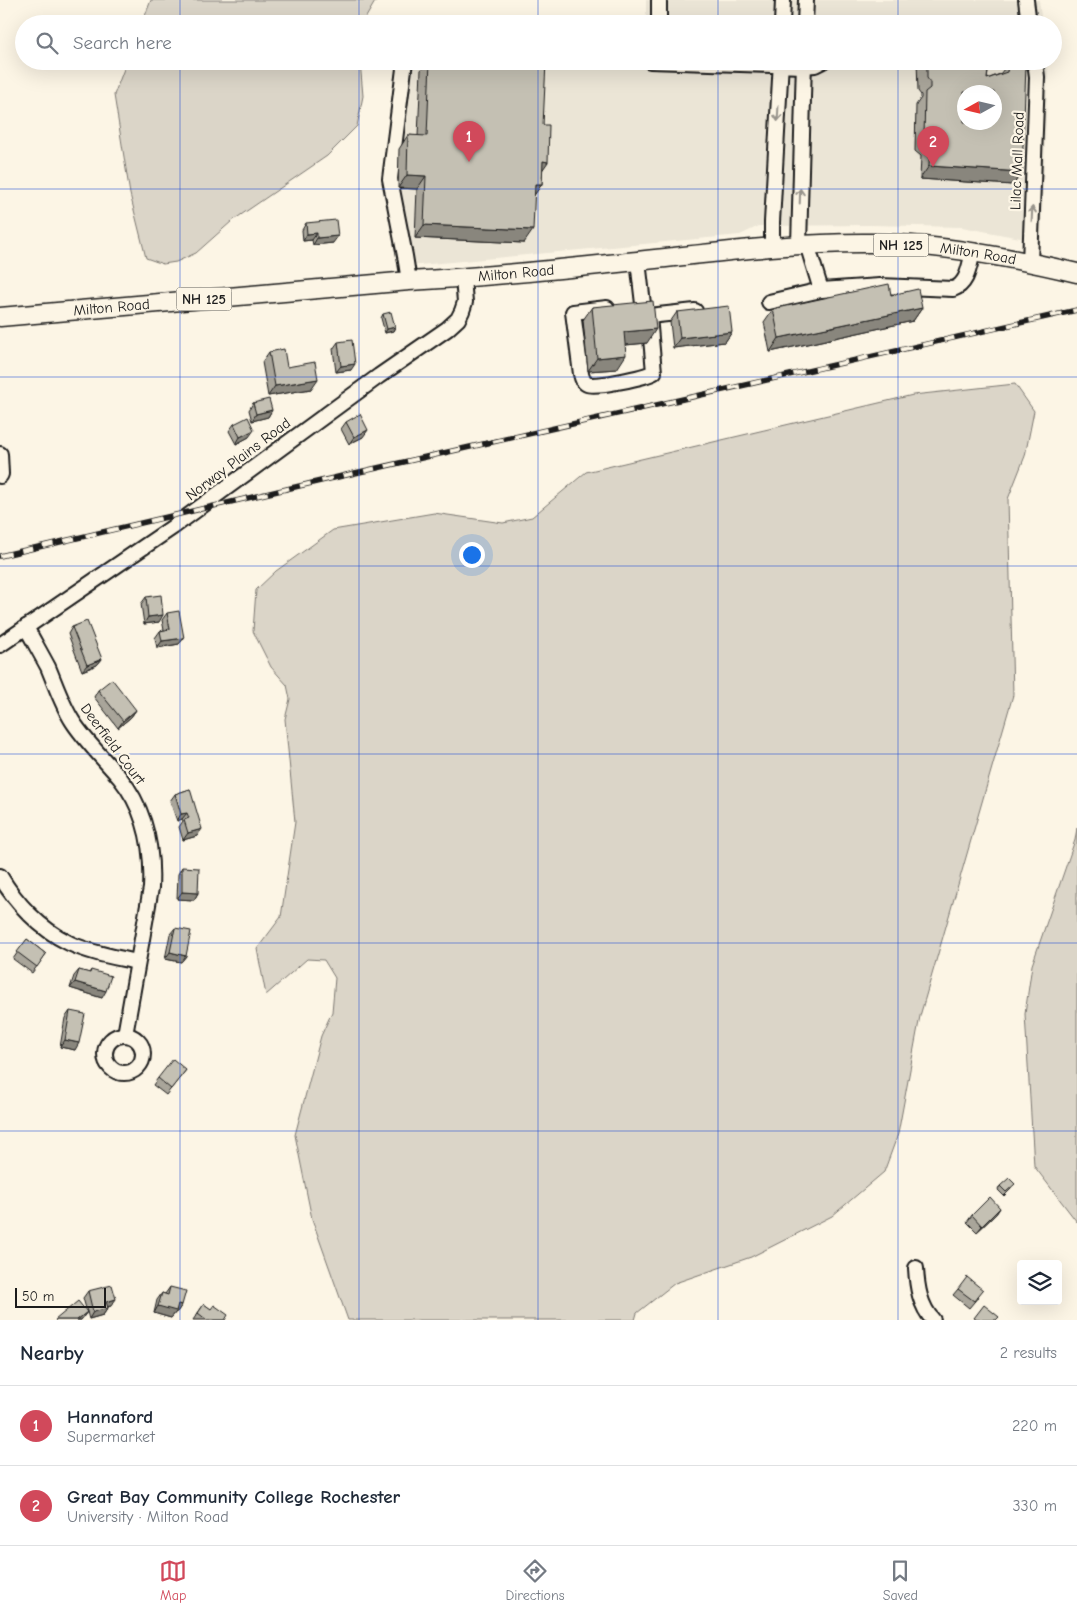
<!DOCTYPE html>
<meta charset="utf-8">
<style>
:root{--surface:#fff;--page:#f6f6f7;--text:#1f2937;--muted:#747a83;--line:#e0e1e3;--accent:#d1495b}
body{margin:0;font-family:"Comic Neue",sans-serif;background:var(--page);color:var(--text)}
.controls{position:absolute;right:15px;bottom:15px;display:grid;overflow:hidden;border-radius:5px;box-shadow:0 5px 20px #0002}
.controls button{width:45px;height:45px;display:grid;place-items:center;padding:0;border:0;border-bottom:1px solid var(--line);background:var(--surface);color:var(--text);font:25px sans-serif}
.compass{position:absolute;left:957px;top:85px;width:45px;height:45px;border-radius:50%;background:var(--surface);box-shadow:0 5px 20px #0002;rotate:262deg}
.scale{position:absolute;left:15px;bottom:12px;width:91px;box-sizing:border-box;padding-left:5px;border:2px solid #1c1c1c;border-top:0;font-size:14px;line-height:18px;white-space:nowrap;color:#1c1c1c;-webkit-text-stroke:4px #fcf5e5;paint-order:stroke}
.you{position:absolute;left:471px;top:554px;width:18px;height:18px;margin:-12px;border:4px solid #fff;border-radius:50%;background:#1a73e8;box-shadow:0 0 0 8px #1a73e833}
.badge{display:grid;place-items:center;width:32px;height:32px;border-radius:50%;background:var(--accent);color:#fff;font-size:16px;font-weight:700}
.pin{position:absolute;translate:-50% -41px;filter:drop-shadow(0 1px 2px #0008)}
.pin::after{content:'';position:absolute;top:26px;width:18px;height:15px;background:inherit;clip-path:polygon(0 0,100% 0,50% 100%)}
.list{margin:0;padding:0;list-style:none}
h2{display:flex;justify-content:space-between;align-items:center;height:65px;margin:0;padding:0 20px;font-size:21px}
h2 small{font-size:16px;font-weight:400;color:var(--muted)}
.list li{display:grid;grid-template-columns:32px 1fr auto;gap:15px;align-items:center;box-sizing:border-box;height:80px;padding:0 20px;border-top:1px solid var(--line)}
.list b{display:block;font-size:19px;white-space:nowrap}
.list p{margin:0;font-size:16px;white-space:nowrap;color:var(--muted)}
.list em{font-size:16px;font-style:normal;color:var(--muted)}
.icon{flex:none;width:28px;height:28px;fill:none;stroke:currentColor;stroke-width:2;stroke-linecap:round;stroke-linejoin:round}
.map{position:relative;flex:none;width:1077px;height:1320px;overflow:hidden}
.search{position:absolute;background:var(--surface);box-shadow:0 5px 20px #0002;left:15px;right:15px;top:15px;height:55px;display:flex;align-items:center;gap:12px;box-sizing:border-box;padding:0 18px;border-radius:28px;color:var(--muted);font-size:19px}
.sheet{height:225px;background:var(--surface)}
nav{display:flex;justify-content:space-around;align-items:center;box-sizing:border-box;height:70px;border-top:1px solid var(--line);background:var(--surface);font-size:14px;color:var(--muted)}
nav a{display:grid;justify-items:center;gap:2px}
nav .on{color:var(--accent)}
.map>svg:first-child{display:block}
.built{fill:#ebe5d6;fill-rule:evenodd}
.green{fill:#dbd5c8;stroke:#7c7872}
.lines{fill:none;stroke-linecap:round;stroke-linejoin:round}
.minor-casing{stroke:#1c1c1c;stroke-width:18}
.major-casing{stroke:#1c1c1c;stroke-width:21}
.minor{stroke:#fcf5e5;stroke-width:14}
.major{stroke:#fcf5e5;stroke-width:18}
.rail-casing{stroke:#1c1c1c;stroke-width:5.5}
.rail{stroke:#fcf5e5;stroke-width:4;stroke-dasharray:11;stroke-linecap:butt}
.wall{fill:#a9a59a;stroke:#1c1c1c}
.shaded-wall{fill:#89867d;stroke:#1c1c1c}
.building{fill:#c4c0b3;stroke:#1c1c1c;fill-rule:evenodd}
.oneway{stroke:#97938b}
.grid{fill:none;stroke:#1d4ed8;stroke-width:1;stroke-opacity:0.55}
.labels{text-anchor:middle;stroke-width:4.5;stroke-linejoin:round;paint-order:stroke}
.shield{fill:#fcf5e5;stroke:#5f5d58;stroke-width:1}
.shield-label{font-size:14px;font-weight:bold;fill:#1c1c1c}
.street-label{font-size:15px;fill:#1c1c1c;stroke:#fcf5e5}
</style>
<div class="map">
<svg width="1077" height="1320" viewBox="0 0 1077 1320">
<rect width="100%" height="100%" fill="#fcf5e5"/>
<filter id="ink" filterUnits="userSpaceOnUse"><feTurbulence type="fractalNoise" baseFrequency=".02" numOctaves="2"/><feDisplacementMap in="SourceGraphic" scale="10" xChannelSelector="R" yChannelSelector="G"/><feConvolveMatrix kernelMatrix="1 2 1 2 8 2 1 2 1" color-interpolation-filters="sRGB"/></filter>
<g filter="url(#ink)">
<g class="built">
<polygon points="646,0 1039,0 1042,24 646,24"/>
<path d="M398 61H1047L1048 73 1041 242 962 227 870 225 759 226 740 235 398 267 402 257 383 186ZM964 92H994V122H964Z"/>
</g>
<g class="green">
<polygon points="151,0 376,0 362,24 142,24"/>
<polygon points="127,61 360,61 363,96 357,126 327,156 232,221 196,253 176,262 163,264 146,258 130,194 114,95"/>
<polygon points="1015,384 1034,411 1025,456 1008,499 1013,695 920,1016 898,1134 884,1172 832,1216 751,1257 675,1283 637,1313 635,1320 348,1320 312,1219 295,1135 321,1036 332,1012 335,978 324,960 307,959 266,995 257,949 281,917 295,822 285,719 290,699 287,685 271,667 253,631 256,590 276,571 333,530 434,513 503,523 532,517 586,472 913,395"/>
<polygon points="1077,828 1077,1222 1034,1166 1025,1014 1032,965 1075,840"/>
</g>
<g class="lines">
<g class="minor-casing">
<g id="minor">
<polyline points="1026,0 1029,24"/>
<polyline points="659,24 659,0"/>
<polyline points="782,24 783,0"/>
<polyline points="805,24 806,0"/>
<polyline points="405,61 390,179 405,256 409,281"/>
<polyline points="650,61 804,66 815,65 823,61"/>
<path d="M807 244 821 290 880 286 953 289C968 284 969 266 973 252"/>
<polyline points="799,245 804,61"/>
<polyline points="772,246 772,222 781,61"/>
<polyline points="1030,263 1037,77 1035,61"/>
<polyline points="769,302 821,290"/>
<path d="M607 308 573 312 581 374C582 378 583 382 587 384 595 388 646 377 654 372L649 316 643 304 638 261"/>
<polyline points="649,316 695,311"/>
<polyline points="0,454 1,474 0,476"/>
<path d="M26 627C33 640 41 654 48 667 56 686 62 705 73 722 87 743 104 759 120 778 145 809 153 849 151 888L125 1035"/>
<polyline points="0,645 173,527 379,376 447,329 458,319 462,311 465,302 463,278"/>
<path d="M0 876C16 903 40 929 69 943 90 953 115 957 137 962"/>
<circle cx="124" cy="1054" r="19"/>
<path d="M916 1268C917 1287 920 1306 933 1320"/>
</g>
</g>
<g class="major-casing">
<g id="major">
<path id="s1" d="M0 317 409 281C481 277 554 270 627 262 708 254 790 242 872 243 941 244 1010 257 1077 273"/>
</g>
</g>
<use href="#minor" class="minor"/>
<use href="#major" class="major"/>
<g class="rail-casing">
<polyline id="rail" points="0,556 355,473 1077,310"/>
</g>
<use href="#rail" class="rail"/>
</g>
<g class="wall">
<polygon points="427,61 536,61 543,125 542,184 534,195 524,243 415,238 417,189 398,188 399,149 408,135 418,136 421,70"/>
<polygon points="917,61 989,61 987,79 1000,74 1008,64 1022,172 1013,185 920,179 921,156 915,151 916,105 921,98 921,95 918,91"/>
<polygon points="306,223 333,243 313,245 312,240 303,241 302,230"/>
<polygon points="891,295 922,308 913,321 770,352 764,322 773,309"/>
<polygon points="592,307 647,343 625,345 617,369 588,371 583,320"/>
<polygon points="677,312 732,332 725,342 673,348 670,322"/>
<polygon points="383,314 395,327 393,331 385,333 381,318"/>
<polygon points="338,342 351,370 336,372 333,349"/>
<polygon points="269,352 287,367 311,389 268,396 262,362"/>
<polygon points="253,403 272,410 268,417 252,421 249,410"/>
<polygon points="346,422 363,437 349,444 341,429"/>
<polygon points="234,424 249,437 236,444 229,431"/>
<polygon points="146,597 159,622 144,624 141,604"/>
<polygon points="167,613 184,638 179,644 157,648 155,638 160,631 164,630 162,620"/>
<polygon points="72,627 102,659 97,665 82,671 68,634"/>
<polygon points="98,690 136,710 131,717 118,728 94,697"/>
<polygon points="190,789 197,836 183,840 179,827 183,821 182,819 177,821 170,801 175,794"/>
<polygon points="182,867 198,893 194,900 177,899 178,874"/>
<polygon points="175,928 186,956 181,962 165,959 170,934"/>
<polygon points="27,939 46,954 32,973 13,959"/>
<polygon points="79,970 89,973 91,970 102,998 70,988 74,976"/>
<polygon points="70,1011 75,1050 60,1047 65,1018"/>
<polygon points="186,1070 166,1095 153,1085 158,1078"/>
<polygon points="1000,1186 1012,1188 1004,1196 998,1190"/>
<polygon points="1000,1208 996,1214 977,1232 967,1222 972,1215"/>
<polygon points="170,1287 182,1305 177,1312 176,1312 171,1318 154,1313 157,1300 162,1293 165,1294"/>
<polygon points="958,1289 979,1296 969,1308 953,1295"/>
<polygon points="88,1291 111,1306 108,1307 108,1308 103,1315 89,1319 87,1312 81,1320 55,1320 87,1312 83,1298"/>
<polygon points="204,1304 225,1320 193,1320"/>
</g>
<g class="shaded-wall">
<polygon points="543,161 548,162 539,175"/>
<polygon points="929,166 1022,172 1013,185 920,179"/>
<polygon points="407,175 426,176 417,189 398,188"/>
<polygon points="535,184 542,184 533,197"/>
<polygon points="424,225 533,230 524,243 415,238"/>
<polygon points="317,233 312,240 303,241 307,234"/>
<polygon points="338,236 333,243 313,245 317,238"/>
<polygon points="922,308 913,321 770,352 779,338"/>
<polygon points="395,327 393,331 385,333 387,329"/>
<polygon points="656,329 647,343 615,346 624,332"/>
<polygon points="732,332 725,342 673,348 680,338"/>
<polygon points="626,355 617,369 588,371 597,358"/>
<polygon points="355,364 351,370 336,372 341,366"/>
<polygon points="318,379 311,389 268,396 275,386"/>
<polygon points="272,410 268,417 252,421 256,414"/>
<polygon points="254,430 249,437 236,444 240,437"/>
<polygon points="368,430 363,437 349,444 354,437"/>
<polygon points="163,615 159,622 144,624 148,617"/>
<polygon points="184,638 179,644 157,648 162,641"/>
<polygon points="102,659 97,665 82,671 87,665"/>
<polygon points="136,710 131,717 118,728 123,721"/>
<polygon points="187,813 182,819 177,821 181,814"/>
<polygon points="202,829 197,836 183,840 188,833"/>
<polygon points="182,892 198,893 194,900 177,899"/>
<polygon points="170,952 186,956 181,962 165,959"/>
<polygon points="75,982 106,991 102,998 70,988"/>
<polygon points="65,1040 79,1043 75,1050 60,1047"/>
<polygon points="1000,1208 996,1214 977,1232 982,1226"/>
<polygon points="116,1299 111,1306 102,1308 106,1302"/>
<polygon points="178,1304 182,1305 177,1312 176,1312 171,1318 154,1313 158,1306"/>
<polygon points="108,1308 103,1315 89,1319 93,1312"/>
<polygon points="87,1312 81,1320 77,1320"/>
</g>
<g class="building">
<polygon points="430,61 546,62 543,125 549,125 548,162 543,161 542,184 535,184 533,230 424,225 426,176 407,175 408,135 427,136"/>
<path d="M927 61H989L987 79 1007 72 1008 64 1026 65 1022 172 929 166 930 143 924 137 925 92 930 88V82L927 78ZM964 92H994V122H964Z"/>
<polygon points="336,220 338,236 317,238 317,233 307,234 306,223"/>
<polygon points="889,284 891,295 918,289 922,308 779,338 773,309"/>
<polygon points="653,301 656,329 624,332 626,355 597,358 592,307"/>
<polygon points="729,306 732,332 680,338 677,312"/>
<polygon points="391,312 395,327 387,329 383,314"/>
<polygon points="352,340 355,364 341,366 338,342"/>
<polygon points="284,349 287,367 315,362 318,379 275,386 269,352"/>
<polygon points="269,399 272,410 256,414 253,403"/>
<polygon points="360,414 368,430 354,437 346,422"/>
<polygon points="248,417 254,430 240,437 234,424"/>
<polygon points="161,595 163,615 148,617 146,597"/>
<polygon points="179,611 184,638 162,641 160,631 170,629 167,613"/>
<polygon points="87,621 102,659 87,665 72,627"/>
<polygon points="112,679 136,710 123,721 98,690"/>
<polygon points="190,789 202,829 188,833 184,820 189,818 187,813 181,814 175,794"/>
<polygon points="182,867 199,868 198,893 182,892"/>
<polygon points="175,928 191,931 186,956 170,952"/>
<polygon points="27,939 46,954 37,967 17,952"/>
<polygon points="79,970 90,973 91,970 111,976 106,991 75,982"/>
<polygon points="70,1011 85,1014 79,1043 65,1040"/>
<polygon points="173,1059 186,1070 171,1089 158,1078"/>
<polygon points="1009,1178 1015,1184 1006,1192 1000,1186"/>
<polygon points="990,1197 1000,1208 982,1226 972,1215"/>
<polygon points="967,1277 983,1290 974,1301 958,1289"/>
<polygon points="112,1285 116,1299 106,1302 108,1308 93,1312 88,1291"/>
<polygon points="170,1287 186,1291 182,1305 178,1304 176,1311 158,1306 162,1293 168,1295"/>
<polygon points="78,1301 87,1312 77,1320 55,1320"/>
<polygon points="204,1304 211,1309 214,1305 228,1315 225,1320 207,1320 198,1313"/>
<polygon points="984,1305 999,1317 996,1320 977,1320 974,1318"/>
</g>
<defs><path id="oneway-shaft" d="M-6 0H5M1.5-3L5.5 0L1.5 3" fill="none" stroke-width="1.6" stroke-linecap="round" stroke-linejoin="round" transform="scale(1.25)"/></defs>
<g class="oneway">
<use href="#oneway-shaft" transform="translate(778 114) rotate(93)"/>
<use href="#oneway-shaft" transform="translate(800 196) rotate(-88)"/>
<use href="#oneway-shaft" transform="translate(1032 214) rotate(-87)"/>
</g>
</g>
<path class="grid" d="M180 0V24M359 0V24M538 0V24M718 0V24M898 0V24M180 61V1320M359 61V1320M538 61V1320M718 61V1320M898 61V1320M0 189H1077M0 377H1077M0 566H1077M0 754H1077M0 943H1077M0 1131H1077"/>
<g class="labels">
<g class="shield">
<rect x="873.5" y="233.5" width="55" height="23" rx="4"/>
<rect x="176.5" y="287.5" width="55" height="23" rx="4"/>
</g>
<g class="shield-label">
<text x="901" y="250">NH 125</text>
<text x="204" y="304">NH 125</text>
</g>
<g class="street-label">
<text transform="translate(1017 161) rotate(-88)" y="5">Lilac Mall Road</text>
<text dy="5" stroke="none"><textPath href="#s1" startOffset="982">Milton Road</textPath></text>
<text dy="5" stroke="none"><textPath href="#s1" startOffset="518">Milton Road</textPath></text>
<text dy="5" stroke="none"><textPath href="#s1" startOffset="112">Milton Road</textPath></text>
<text transform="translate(238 459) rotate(-37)" y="5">Norway Plains Road</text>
<text transform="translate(113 744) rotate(53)" y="5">Deerfield Court</text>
</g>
</g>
</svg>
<div class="controls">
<button><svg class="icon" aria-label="layers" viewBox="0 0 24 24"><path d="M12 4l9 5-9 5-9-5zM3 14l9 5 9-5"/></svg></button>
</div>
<svg class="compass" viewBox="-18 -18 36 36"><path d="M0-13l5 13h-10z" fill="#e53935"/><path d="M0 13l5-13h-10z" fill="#747a83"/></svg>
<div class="scale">50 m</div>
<div class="you"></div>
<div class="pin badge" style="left:469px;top:162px">1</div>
<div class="pin badge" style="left:933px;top:167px">2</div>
<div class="search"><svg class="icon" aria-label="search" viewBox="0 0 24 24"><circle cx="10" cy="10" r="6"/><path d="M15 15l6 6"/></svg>Search here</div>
</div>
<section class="sheet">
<h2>Nearby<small>2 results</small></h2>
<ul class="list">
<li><span class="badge">1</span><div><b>Hannaford</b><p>Supermarket</p></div><em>220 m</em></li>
<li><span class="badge">2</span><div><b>Great Bay Community College Rochester</b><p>University · Milton Road</p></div><em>330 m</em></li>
</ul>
</section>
<nav>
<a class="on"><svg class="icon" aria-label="map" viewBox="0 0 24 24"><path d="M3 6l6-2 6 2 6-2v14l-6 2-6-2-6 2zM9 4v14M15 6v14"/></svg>Map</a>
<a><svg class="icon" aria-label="directions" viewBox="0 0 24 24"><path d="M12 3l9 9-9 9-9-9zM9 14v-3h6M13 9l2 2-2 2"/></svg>Directions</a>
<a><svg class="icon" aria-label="saved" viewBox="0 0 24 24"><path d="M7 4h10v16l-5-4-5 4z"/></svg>Saved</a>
</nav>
